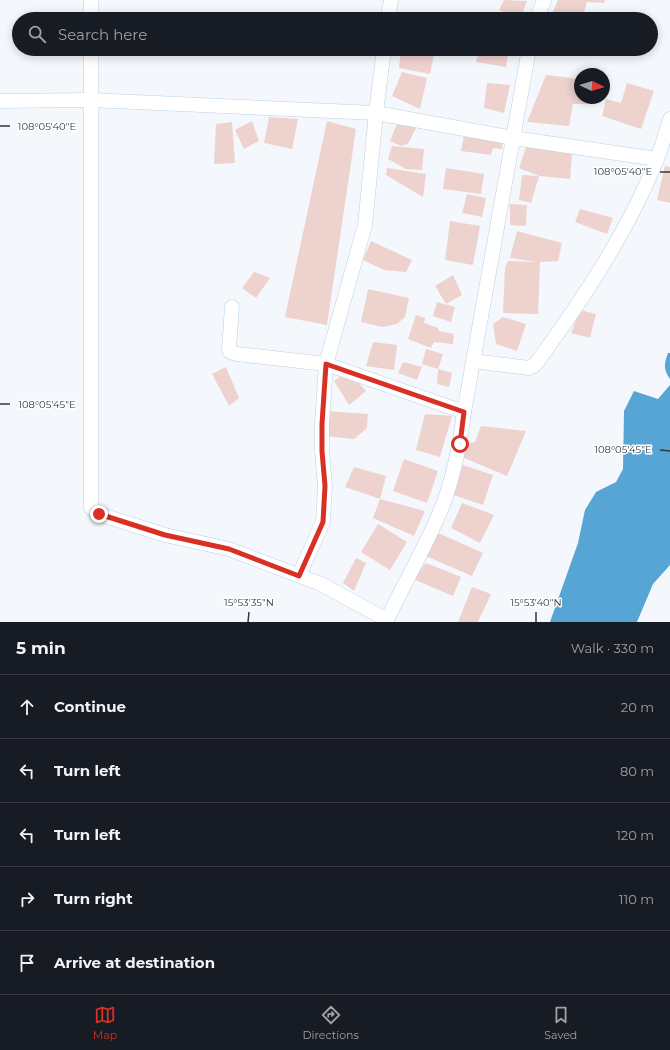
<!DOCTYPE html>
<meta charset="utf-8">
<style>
:root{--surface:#171b24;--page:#242831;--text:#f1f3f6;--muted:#9ea1a6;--line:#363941;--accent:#d93025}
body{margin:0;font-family:Montserrat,sans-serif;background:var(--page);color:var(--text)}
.compass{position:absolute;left:574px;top:68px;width:36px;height:36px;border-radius:50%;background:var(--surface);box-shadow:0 2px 10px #0003;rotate:94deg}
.stop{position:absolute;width:12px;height:12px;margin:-9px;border:3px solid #d93025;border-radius:50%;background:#fff}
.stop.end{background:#d93025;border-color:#fff;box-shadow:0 1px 4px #0008}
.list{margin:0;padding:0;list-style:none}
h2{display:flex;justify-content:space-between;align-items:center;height:52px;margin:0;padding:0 16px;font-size:17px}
h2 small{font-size:13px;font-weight:400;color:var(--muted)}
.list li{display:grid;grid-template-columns:26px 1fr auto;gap:12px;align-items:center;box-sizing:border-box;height:64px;padding:0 16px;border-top:1px solid var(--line)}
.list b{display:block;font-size:15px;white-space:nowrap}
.list em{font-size:13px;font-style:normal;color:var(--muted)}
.icon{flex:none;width:22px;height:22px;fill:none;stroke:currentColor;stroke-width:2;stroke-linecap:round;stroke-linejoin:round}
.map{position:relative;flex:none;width:670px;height:622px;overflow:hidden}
.search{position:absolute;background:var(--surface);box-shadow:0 2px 10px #0003;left:12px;right:12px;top:12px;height:44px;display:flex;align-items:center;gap:10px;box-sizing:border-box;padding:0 14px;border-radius:22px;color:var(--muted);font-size:15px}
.sheet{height:372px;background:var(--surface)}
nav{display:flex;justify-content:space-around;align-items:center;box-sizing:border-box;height:56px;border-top:1px solid var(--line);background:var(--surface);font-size:11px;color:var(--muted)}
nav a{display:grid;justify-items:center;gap:2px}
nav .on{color:var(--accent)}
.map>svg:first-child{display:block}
.water{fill:#57a5d4}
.building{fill:#eed2ce}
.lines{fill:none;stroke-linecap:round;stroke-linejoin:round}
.minor-casing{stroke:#bad1e0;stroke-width:15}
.minor{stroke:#fff;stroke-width:14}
.route{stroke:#d93025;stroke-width:5}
.ticks{fill:none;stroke:#2f383e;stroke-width:1.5}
.ticks-label{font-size:10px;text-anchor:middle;fill:#2f383e;stroke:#fff;stroke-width:3;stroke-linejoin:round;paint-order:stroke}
</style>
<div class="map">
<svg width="670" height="622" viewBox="0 0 670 622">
<rect width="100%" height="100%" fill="#f4f8fc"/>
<g class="water">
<path d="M668 353H670V379C663 369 664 364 668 353Z"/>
<polygon points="670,385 670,565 653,584 637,622 550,622 578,543 585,510 596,492 616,482 623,469 624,411 634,391 658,399"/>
</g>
<g class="building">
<polygon points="504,0 527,1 520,19 499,10"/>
<polygon points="558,0 605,0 604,3 587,2 582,19 569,19 552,14"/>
<polygon points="401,49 435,49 430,74 399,68"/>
<polygon points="480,49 509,49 506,67 476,62"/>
<polygon points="571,49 585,49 584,54"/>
<polygon points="402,72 427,78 420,109 392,96"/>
<polygon points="546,75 580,79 580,98 596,98 596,104 573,104 569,126 527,122"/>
<polygon points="487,83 510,85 504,113 484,108"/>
<polygon points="627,83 654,91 641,129 602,116 606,99 621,103"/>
<polygon points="269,117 298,119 292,149 264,143"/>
<polygon points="252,121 259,141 244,149 235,130"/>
<polygon points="327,121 356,129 327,325 285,317"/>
<polygon points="398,121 417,126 408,144 401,146 390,141"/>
<polygon points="232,122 235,163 214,164 216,124"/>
<polygon points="464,136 503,140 502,149 493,148 491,155 461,151"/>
<polygon points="527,144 572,154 570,179 539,176 531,203 519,200 522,175 539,176 519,168"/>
<polygon points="392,146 424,149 422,170 406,169 388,159"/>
<polygon points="665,166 670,167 670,203 657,200"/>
<polygon points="387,168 426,174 423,197 386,175"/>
<polygon points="446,168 484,174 481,194 443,189"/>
<polygon points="467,194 486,198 482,217 462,213"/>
<polygon points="510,204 527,205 526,226 510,225"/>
<polygon points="580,209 613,218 607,234 575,222"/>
<polygon points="450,221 480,226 473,265 445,260"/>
<polygon points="517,231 562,243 558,261 540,262 538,314 503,313 505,268 508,261 537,262 510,258"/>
<polygon points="371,241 412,260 406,272 384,270 363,260"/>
<polygon points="254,272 270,278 256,298 242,288"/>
<polygon points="453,275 462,295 446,304 435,286"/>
<polygon points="368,289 409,298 405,317 397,324 382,327 361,322"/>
<polygon points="437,302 455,307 451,322 433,316"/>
<polygon points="580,310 596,314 590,338 571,333"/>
<polygon points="416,315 425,318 424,323 438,328 439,331 454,334 453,344 434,342 431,348 408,339"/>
<polygon points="503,317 526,324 517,351 496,344 493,324"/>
<polygon points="373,342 397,345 394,370 366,366"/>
<polygon points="426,349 443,354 438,369 422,364"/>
<polygon points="403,362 422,367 417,380 398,373"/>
<polygon points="226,367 239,398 229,406 212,374"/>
<polygon points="438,369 452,373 449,387 437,384"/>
<polygon points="344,374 355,378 366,391 349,405 334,381"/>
<polygon points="326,411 368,414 367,428 354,439 324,436"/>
<polygon points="425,414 452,416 440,457 416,450"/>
<polygon points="481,426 526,431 507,476 462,457 460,444 475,442"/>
<polygon points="404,459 438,471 427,503 393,491"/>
<polygon points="460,464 493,475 483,505 450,494"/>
<polygon points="354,467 386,476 380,499 345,487"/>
<polygon points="380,499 425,511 414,536 373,518"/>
<polygon points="462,503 494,515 480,543 451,528"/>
<polygon points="378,524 407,542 390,570 361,552"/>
<polygon points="436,532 483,553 472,576 426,556"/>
<polygon points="356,558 366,563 354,591 343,583"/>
<polygon points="426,563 461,577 453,596 413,579"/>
<polygon points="472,587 491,594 478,622 458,622"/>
</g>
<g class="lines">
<g class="minor-casing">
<g id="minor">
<polyline points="91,19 91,0"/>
<polyline points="388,19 391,0"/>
<polyline points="537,19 544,0"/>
<polyline points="91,49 91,508 99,514 165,535 229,549 321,584 387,620"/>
<polyline points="0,101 90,100 376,113 513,138 657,159"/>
<polyline points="232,307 229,349 230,352 237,354 326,364 464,412"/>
<path d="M473 361 529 368 535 365C581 302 628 232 657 159 662 146 666 132 670 119"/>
<polyline points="299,575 323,522 325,486 322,451 322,424 326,364 365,225 376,113 384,49"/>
<path d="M386 622C403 585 424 550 440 512 453 481 460 445 464 412L529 49"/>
</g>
</g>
<use href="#minor" class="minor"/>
</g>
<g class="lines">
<polyline class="route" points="99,514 165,535 229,549 299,576 323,522 325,486 322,451 322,424 326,364 464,412 460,444"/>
</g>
<path class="ticks" d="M0 126H10M660 172H670M0 404H10M660 450 670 451M248 622 249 612M536 622V612"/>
<g class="ticks-label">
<text x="47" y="130">108°05'40"E</text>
<text x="623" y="175">108°05'40"E</text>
<text x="47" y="408">108°05'45"E</text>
<text x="623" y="453">108°05'45"E</text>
<text x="249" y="606">15°53'35"N</text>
<text x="536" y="606">15°53'40"N</text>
</g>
</svg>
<svg class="compass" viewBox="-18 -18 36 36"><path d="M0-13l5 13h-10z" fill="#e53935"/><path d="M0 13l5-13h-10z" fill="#9ea1a6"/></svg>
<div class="stop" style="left:460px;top:444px"></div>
<div class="stop end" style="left:99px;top:514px"></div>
<div class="search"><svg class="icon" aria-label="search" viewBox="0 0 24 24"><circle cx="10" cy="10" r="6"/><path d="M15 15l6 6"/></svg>Search here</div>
</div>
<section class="sheet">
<h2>5 min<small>Walk · 330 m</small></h2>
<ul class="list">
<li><svg class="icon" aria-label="ahead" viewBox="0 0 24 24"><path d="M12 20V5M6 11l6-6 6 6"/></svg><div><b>Continue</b></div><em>20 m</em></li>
<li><svg class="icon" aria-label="left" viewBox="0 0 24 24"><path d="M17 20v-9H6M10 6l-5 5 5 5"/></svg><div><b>Turn left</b></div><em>80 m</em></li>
<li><svg class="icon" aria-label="left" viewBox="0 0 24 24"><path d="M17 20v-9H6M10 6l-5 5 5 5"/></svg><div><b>Turn left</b></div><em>120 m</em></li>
<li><svg class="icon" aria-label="right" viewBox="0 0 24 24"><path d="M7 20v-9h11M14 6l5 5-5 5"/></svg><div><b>Turn right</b></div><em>110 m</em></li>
<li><svg class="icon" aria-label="arrive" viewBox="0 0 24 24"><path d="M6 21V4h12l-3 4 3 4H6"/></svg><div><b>Arrive at destination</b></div></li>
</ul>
</section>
<nav>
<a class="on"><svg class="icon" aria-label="map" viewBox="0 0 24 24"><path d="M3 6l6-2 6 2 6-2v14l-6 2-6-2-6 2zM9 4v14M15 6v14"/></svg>Map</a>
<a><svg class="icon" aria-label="directions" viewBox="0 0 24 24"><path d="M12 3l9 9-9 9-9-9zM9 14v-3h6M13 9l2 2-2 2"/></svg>Directions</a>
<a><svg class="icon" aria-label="saved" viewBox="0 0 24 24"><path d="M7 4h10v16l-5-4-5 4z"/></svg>Saved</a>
</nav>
